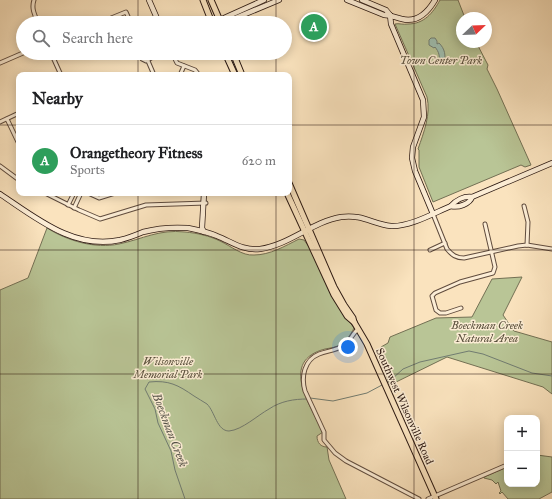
<!DOCTYPE html>
<meta charset="utf-8">
<style>
:root{--surface:#fff;--page:#f2f2f2;--text:#202124;--muted:#757577;--line:#e0e0e0;--accent:#db2777}
body{margin:0;font-family:"IM FELL Great Primer",serif;background:var(--page);color:var(--text)}
.controls{position:absolute;right:12px;bottom:12px;display:grid;overflow:hidden;border-radius:8px;box-shadow:0 2px 10px #0003}
.controls button{width:36px;height:36px;display:grid;place-items:center;padding:0;border:0;border-bottom:1px solid var(--line);background:var(--surface);color:var(--text);font:20px sans-serif}
.compass{position:absolute;left:456px;top:12px;width:36px;height:36px;border-radius:50%;background:var(--surface);box-shadow:0 2px 10px #0003;rotate:67deg}
.you{position:absolute;left:348px;top:347px;width:14px;height:14px;margin:-10px;border:3px solid #fff;border-radius:50%;background:#1a73e8;box-shadow:0 0 0 6px #1a73e833}
.badge{display:grid;place-items:center;width:26px;height:26px;border-radius:50%;background:var(--accent);color:#fff;font-size:13px;font-weight:700}
.pin{position:absolute;translate:-50% -50%;border:2px solid #fff;box-shadow:0 1px 4px #0006}
.list{margin:0;padding:0;list-style:none}
h2{display:flex;justify-content:space-between;align-items:center;height:52px;margin:0;padding:0 16px;font-size:17px}
h2 small{font-size:13px;font-weight:400;color:var(--muted)}
.list li{display:grid;grid-template-columns:26px 1fr auto;gap:12px;align-items:center;box-sizing:border-box;height:72px;padding:0 16px;border-top:1px solid var(--line)}
.list b{display:block;font-size:15px;white-space:nowrap}
.list p{margin:0;font-size:13px;white-space:nowrap;color:var(--muted)}
.list em{font-size:13px;font-style:normal;color:var(--muted)}
.icon{flex:none;width:22px;height:22px;fill:none;stroke:currentColor;stroke-width:2;stroke-linecap:round;stroke-linejoin:round}
.map{position:relative;flex:none;width:552px;height:499px;overflow:hidden}
.search{position:absolute;background:var(--surface);box-shadow:0 2px 10px #0003;left:16px;top:16px;width:276px;height:44px;display:flex;align-items:center;gap:10px;box-sizing:border-box;padding:0 14px;border-radius:22px;color:var(--muted);font-size:15px}
.panel{position:absolute;background:var(--surface);box-shadow:0 2px 10px #0003;left:16px;top:72px;width:276px;height:124px;border-radius:8px}
.map>svg:first-child{display:block}
.green{fill:#b9c596;stroke:#737054}
.water{fill:#9ebeaf;stroke:#717c71}
.lines{fill:none;stroke-linecap:round;stroke-linejoin:round}
.stream{stroke:#717c71;stroke-width:1}
.street-casing{stroke:#604c3e;stroke-width:5}
.secondary-casing{stroke:#2d1a13;stroke-width:6}
.primary-casing{stroke:#2d1a13;stroke-width:7}
.street{stroke:#fcedd5;stroke-width:3}
.secondary{stroke:#fcedd5;stroke-width:4.5}
.primary{stroke:#fae3be;stroke-width:5}
.grid{fill:none;stroke:#2d1a13;stroke-width:1;stroke-opacity:0.55}
.labels{text-anchor:middle;stroke-width:3;stroke-linejoin:round;paint-order:stroke}
.park-label{font-size:11px;font-style:italic;fill:#574d3a;stroke:#fcedd5}
.street-label{font-size:11px;fill:#2d1a13;stroke:#fcedd5}
.water-label{font-size:12px;font-style:italic;fill:#55534a;stroke:#fcedd5}
</style>
<div class="map">
<svg width="552" height="499" viewBox="0 0 552 499">
<rect width="100%" height="100%" fill="#fae3be"/>
<filter id="stains"><feTurbulence type="fractalNoise" baseFrequency=".005" numOctaves="4"/><feColorMatrix values="0 0 0 0 .2 0 0 0 0 .09 0 0 0 0 .02 0 0 0 .5 -.17"/></filter>
<radialGradient id="worn" r=".72"><stop offset=".6" stop-color="#630" stop-opacity="0"/><stop offset="1" stop-color="#630" stop-opacity=".3"/></radialGradient>
<g class="green">
<path d="M440 0H458L465 18H462V42H476L488 65 487 69 497 89 531 165 525 167 521 165 433 202 419 167V150L418 149C424 132 431 114 427 97L395 24C399 23 403 25 408 24 424 24 433 13 440 0Z"/>
<path d="M47 228C68 241 95 249 119 244 143 239 159 229 185 232 197 233 210 236 220 241 231 246 242 256 254 255 270 255 285 246 299 239L304 240 312 251 334 300 354 328C351 334 345 344 338 346 334 348 329 348 325 349 279 361 310 405 323 432L317 436C317 443 321 447 327 447L329 460 346 499H0V290L28 278Z"/>
<polygon points="522,277 503,315 514,331 552,342 552,394 543,387 447,357 390,385 377,353 381,347 388,343 390,337 436,318 472,317 492,279"/>
<polygon points="537,455 552,457 552,492 539,499 508,499 502,492 500,494 499,493 501,491 498,482 496,484 492,480 484,478 484,477 507,467 507,484 537,484"/>
</g>
<path class="water" d="M431 38H435L437 41V44L439 43C445 49 446 55 444 64L439 62C440 56 439 52 435 47L434 48 429 45V40Z"/>
<g class="lines">
<g class="stream">
<polyline points="386,382 392,379 403,369 420,362 469,351 483,354 532,373 552,376"/>
<polyline points="310,398 333,401 367,393 382,385"/>
<path d="M185 499 175 470 171 451 158 423 155 409 145 389 149 382C169 380 178 385 194 396 198 399 203 401 207 404 215 412 217 431 229 431 242 430 258 415 269 409 281 401 294 399 307 399"/>
</g>
<g class="street-casing">
<g id="street">
<path d="M34 0C31 9 35 15 38 23"/>
<polyline points="99,23 126,12 131,23"/>
<polyline points="51,53 61,75"/>
<polyline points="141,53 142,59 146,61 151,58 151,53"/>
<polyline points="172,53 177,63 195,70 199,75"/>
<polyline points="152,56 157,53"/>
<polyline points="148,61 154,75"/>
<polyline points="0,63 23,53"/>
<polyline points="180,75 184,66"/>
<polyline points="7,119 19,144"/>
<polyline points="0,122 19,113"/>
<polyline points="0,166 19,180"/>
<polyline points="45,193 79,210 100,219 146,205 206,203"/>
<polyline points="88,193 99,198 115,193"/>
<polyline points="68,205 74,193"/>
<polyline points="524,206 528,222 527,245"/>
<polyline points="74,208 81,193"/>
<path d="M433 214 447 249C452 255 456 258 464 258L518 246 527 245 552 249"/>
<polyline points="430,250 445,243"/>
<polyline points="461,308 446,313 440,313 436,310 432,296 435,293 460,282 493,273 495,267 485,224"/>
<path d="M358 329C352 334 350 342 343 346 336 350 327 351 319 354 304 360 301 377 305 391L324 432V440L335 453 346 461 419 499"/>
<polyline points="428,499 507,465"/>
</g>
</g>
<g class="secondary-casing">
<g id="secondary">
<polyline points="149,0 159,23"/>
<path d="M347 0 384 15C391 15 396 18 402 19 418 23 428 12 435 0"/>
<polyline points="362,0 386,10 390,15"/>
<polyline points="390,15 391,24 423,100 424,117 413,147 412,158 415,171 433,214"/>
<polyline points="219,22 224,18 264,0"/>
<polyline points="220,22 226,22 279,0"/>
<path d="M0 194C36 218 74 250 120 240 128 238 136 235 143 232 158 228 173 227 188 228 198 230 208 232 217 236 232 242 243 251 260 249 289 245 312 222 341 217 362 214 373 224 391 226 410 227 434 213 451 206 456 200 464 196 472 197L552 163"/>
<path d="M451 206C458 208 470 204 472 197"/>
<polyline points="204,232 202,228 204,193"/>
</g>
</g>
<g class="primary-casing">
<g id="primary">
<polyline points="203,0 212,23"/>
<polyline points="211,0 221,23"/>
<polyline points="225,53 235,75"/>
<polyline points="233,53 242,75"/>
<polyline points="289,183 334,287 344,305 353,318 354,322 367,344 436,499"/>
<polyline points="287,193 334,295 347,316 354,322"/>
</g>
</g>
<use href="#street" class="street"/>
<use href="#secondary" class="secondary"/>
<use href="#primary" class="primary"/>
</g>
<path class="grid" d="M138 0V23M276 0V23M414 0V499M138 53V75M276 53V75M0 125H19M289 125H552M138 193V499M276 193V499M0 250H552M0 374H552"/>
<g class="labels">
<g class="park-label">
<text x="441" y="64">Town Center Park</text>
<text x="487" y="329">Boeckman Creek<tspan x="487" dy="13">Natural Area</tspan></text>
<text x="168" y="365">Wilsonville<tspan x="168" dy="13">Memorial Park</tspan></text>
</g>
<g class="street-label">
<text transform="translate(405 406) rotate(66)" y="4">Southwest Wilsonville Road</text>
</g>
<g class="water-label">
<text transform="translate(170 430) rotate(69)" y="4">Boeckman Creek</text>
</g>
</g>
<rect width="100%" height="100%" filter="url(#stains)"/>
<rect width="100%" height="100%" fill="url(#worn)"/>
</svg>
<div class="controls">
<button>+</button>
<button>−</button>
</div>
<svg class="compass" viewBox="-18 -18 36 36"><path d="M0-13l5 13h-10z" fill="#e53935"/><path d="M0 13l5-13h-10z" fill="#757577"/></svg>
<div class="you"></div>
<div class="pin badge" style="left:314px;top:27px;background:#2e9e5b">A</div>
<div class="search"><svg class="icon" aria-label="search" viewBox="0 0 24 24"><circle cx="10" cy="10" r="6"/><path d="M15 15l6 6"/></svg>Search here</div>
<section class="panel">
<h2>Nearby<small></small></h2>
<ul class="list">
<li><span class="badge" style="background:#2e9e5b">A</span><div><b>Orangetheory Fitness</b><p>Sports</p></div><em>620 m</em></li>
</ul>
</section>
</div>
